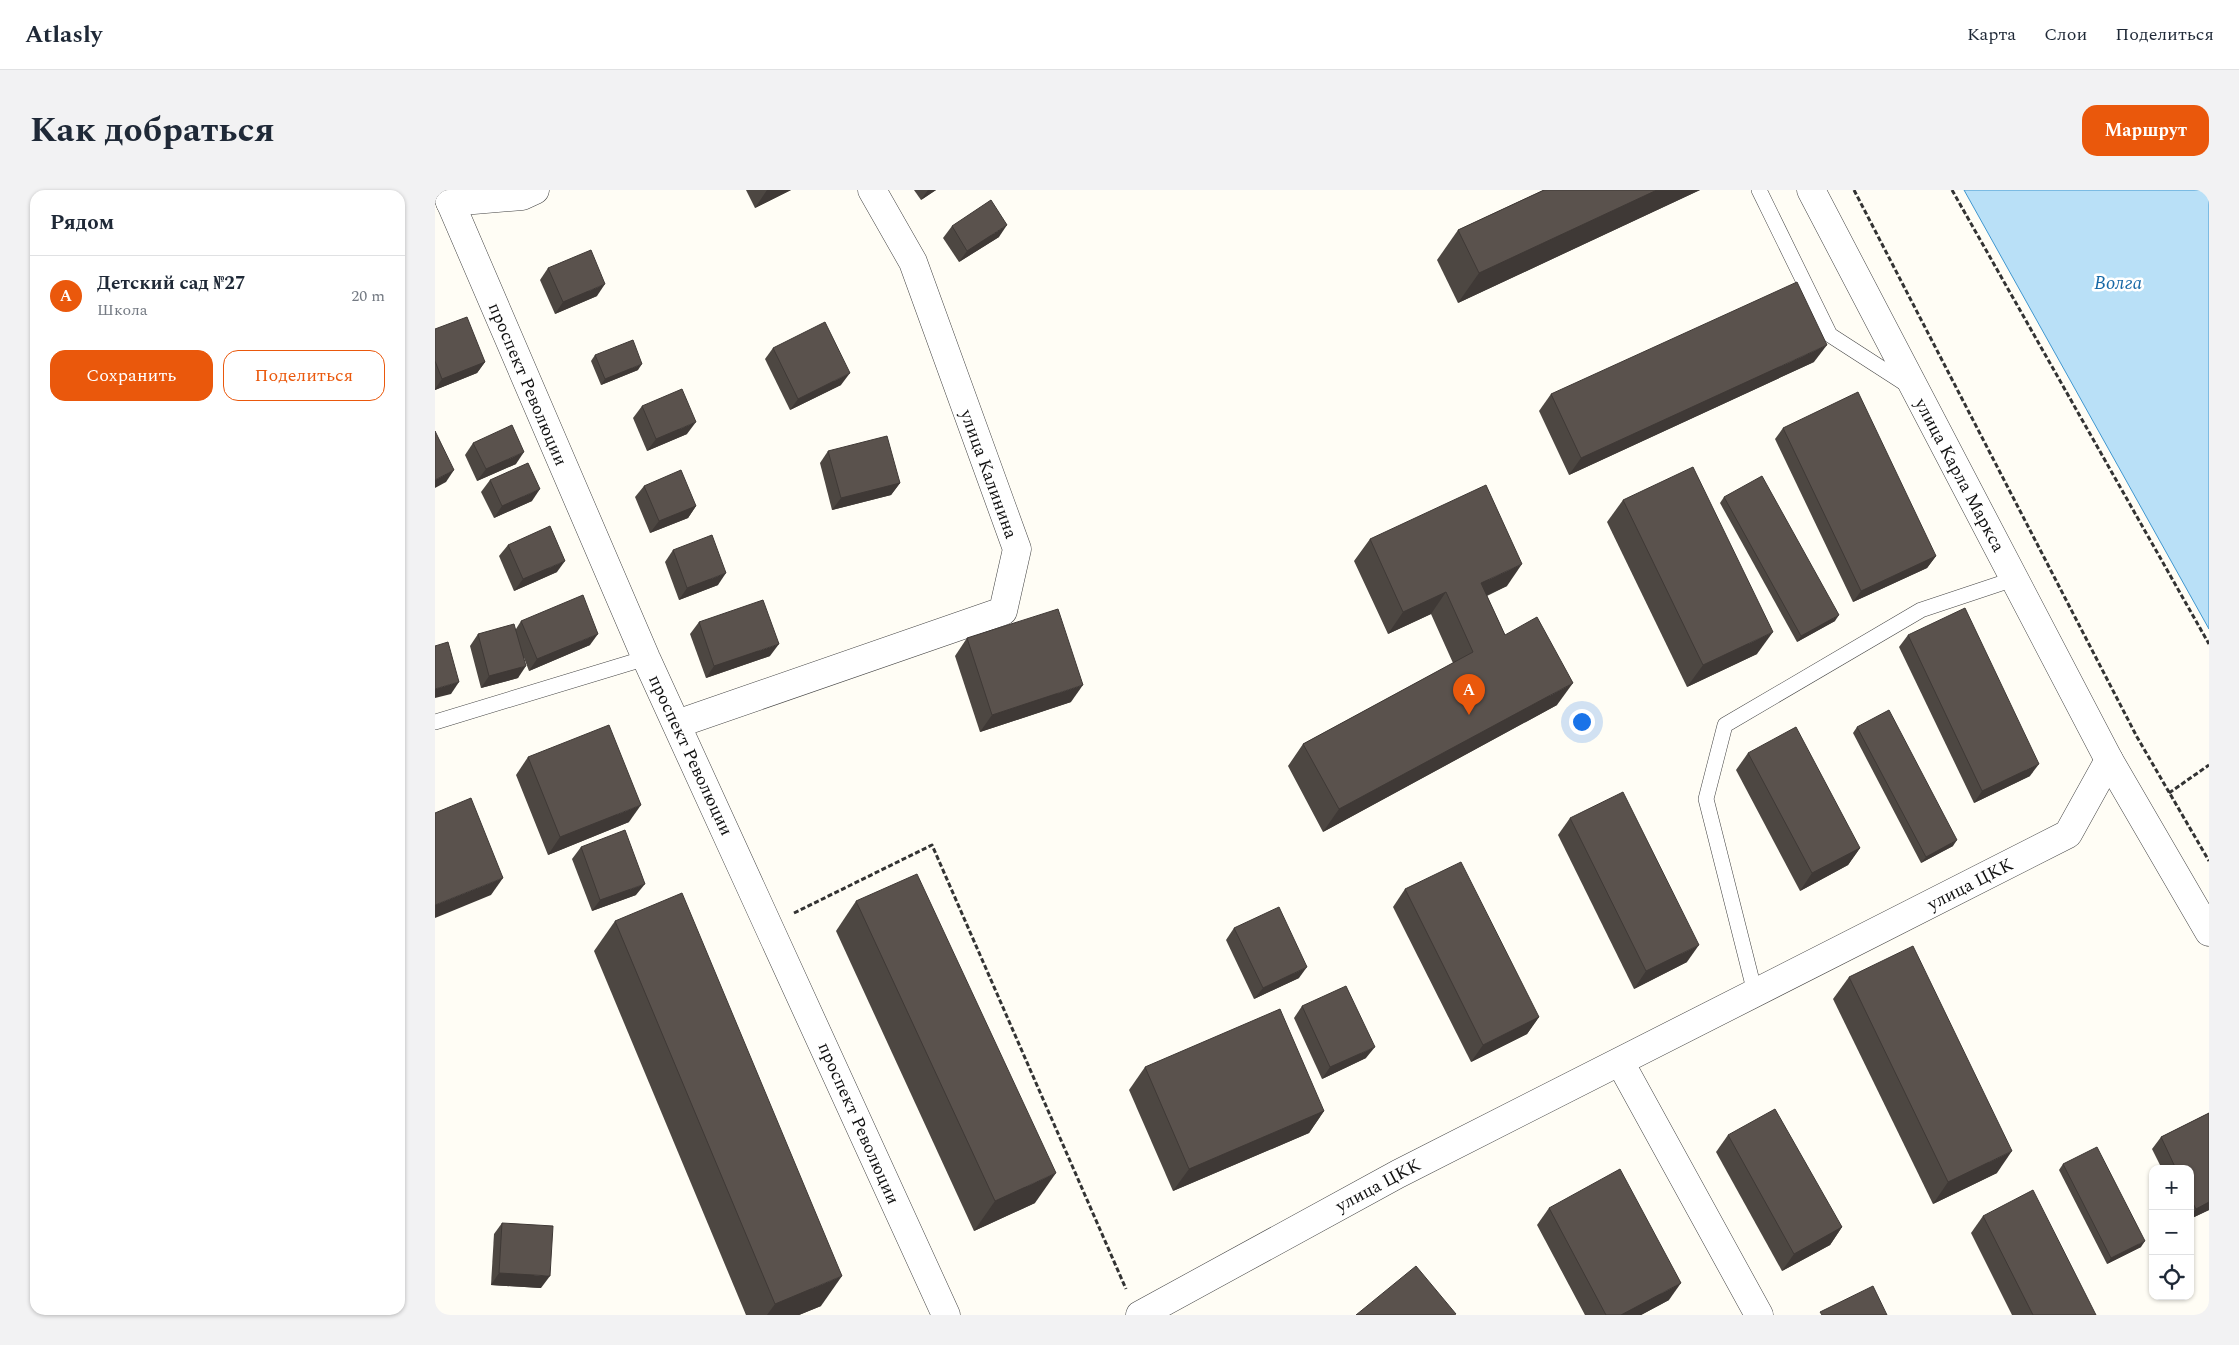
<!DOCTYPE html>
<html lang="ru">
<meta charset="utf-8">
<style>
:root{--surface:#fff;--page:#f2f2f3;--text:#1f2937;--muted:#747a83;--line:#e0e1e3;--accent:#ea580c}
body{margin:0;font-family:Spectral,serif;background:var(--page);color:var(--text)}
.controls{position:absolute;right:15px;bottom:15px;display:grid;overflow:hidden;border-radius:10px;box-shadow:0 1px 4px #0004}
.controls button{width:45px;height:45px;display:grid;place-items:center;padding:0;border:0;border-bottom:1px solid var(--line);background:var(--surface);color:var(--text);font:25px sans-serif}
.you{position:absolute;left:1146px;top:531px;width:18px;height:18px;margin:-12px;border:4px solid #fff;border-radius:50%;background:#1a73e8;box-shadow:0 0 0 8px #1a73e833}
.badge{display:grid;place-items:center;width:32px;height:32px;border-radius:50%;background:var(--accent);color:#fff;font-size:16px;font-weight:700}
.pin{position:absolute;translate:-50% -41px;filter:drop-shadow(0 1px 2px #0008)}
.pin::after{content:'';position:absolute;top:26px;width:18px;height:15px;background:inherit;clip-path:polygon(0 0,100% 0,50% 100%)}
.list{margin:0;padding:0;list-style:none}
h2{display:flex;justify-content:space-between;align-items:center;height:65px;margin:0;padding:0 20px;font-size:21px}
h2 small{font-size:16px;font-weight:400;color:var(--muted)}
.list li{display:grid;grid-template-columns:32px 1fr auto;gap:15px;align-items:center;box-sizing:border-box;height:80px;padding:0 20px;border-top:1px solid var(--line)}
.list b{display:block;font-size:19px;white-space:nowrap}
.list p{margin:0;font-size:16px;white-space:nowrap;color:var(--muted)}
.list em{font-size:16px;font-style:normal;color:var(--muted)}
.actions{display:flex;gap:10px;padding:15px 20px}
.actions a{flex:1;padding:11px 0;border:1px solid var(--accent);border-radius:15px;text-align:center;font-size:18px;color:var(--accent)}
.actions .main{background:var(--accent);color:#fff}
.icon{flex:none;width:28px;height:28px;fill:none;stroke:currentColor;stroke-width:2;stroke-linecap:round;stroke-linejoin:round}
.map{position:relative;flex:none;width:1774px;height:1125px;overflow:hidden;border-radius:15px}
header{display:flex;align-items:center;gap:30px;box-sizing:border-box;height:70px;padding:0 25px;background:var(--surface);border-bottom:1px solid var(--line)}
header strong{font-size:24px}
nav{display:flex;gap:28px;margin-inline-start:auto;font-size:18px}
.intro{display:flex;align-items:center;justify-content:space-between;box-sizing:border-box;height:120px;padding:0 30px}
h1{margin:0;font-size:35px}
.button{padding:12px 22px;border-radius:15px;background:var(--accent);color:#fff;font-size:18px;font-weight:700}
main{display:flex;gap:30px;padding:0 30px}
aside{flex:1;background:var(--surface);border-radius:15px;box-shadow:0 1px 4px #0004}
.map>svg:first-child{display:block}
.water{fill:#b9e0f7;stroke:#3f96cf}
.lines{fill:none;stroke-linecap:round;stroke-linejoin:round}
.service-casing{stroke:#444;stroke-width:16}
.minor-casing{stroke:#444;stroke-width:29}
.tertiary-casing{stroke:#444;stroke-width:29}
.path{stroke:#333;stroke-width:3;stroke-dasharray:5 2.5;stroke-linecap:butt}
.service{stroke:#fff;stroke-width:15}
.minor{stroke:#fff;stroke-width:28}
.tertiary{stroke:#fff;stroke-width:28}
.wall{fill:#4d4742}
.shaded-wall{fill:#3f3936}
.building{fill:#5a524d;stroke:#3f3936}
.labels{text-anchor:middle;stroke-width:5;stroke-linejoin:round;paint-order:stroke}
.street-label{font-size:18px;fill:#111;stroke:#fff}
.water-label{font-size:19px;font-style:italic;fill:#1768a6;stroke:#fff}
</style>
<header>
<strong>Atlasly</strong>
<nav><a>Карта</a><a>Слои</a><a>Поделиться</a></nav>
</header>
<div class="intro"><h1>Как добраться</h1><a class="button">Маршрут</a></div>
<main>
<aside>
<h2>Рядом<small></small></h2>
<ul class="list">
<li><span class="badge">A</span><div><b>Детский сад №27</b><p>Школа</p></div><em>20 m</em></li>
</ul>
<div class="actions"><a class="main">Сохранить</a><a>Поделиться</a></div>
</aside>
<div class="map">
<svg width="1774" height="1125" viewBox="0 0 1774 1125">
<rect width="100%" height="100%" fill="#fffdf5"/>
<polygon class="water" points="1529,0 1774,0 1774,439"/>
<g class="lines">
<g class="service-casing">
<g id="service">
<polyline points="1324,0 1395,145 1474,196"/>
<polyline points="0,532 211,468"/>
<polyline points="1320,803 1271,609 1290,535 1486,420 1579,389"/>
</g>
</g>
<g class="minor-casing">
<g id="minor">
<polyline points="1376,0 1674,570 1774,742"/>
<polyline points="15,12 87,6 100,0"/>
<polyline points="242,534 568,421 582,359 478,72 437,0"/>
<polyline points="1185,872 1324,1125"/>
<polyline points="705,1125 963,984 1633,644 1674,570"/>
</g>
</g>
<g class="tertiary-casing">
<polyline id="tertiary" points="10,0 211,468 511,1125"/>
</g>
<g class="path">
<polyline points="1419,0 1702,547 1774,671"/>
<polyline points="1517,0 1774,454"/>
<polyline points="1734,603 1774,575"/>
<polyline points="359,723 497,655 691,1099"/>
</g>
<use href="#service" class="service"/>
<use href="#minor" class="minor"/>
<use href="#tertiary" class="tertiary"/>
</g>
<g class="wall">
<polygon points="311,0 356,0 320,18"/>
<polygon points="479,0 501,0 486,10"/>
<polygon points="1109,0 1265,0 1023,113 1002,70 1023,40"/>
<polygon points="517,36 564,47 524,72 508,48"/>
<polygon points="113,78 162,106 120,124 105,90"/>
<polygon points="0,139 50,172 42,183 0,200"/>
<polygon points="338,158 406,195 355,220 330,169"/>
<polygon points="160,165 203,180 166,195 156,171"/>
<polygon points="1379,172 1134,285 1104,221 1116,204"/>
<polygon points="207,216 252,244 212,261 198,228"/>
<polygon points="1348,238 1501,366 1492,378 1418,412 1340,249"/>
<polygon points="38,253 81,274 42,291 30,265"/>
<polygon points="393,261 465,293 456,305 397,320 385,273"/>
<polygon points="55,290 97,311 59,328 46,302"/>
<polygon points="209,296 261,316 253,328 215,343 200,307"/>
<polygon points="1289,307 1400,431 1362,452 1285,313"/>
<polygon points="1188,310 1322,464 1252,497 1172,332"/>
<polygon points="935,349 1072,396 1052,406 1070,445 1122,515 888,642 853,576 868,554 1018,473 996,424 953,444 919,371"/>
<polygon points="73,355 122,382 79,401 64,366"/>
<polygon points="238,360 283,395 244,410 230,372"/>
<polygon points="86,431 155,455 94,481 89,468 83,488 46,498 35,456 43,444 81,439"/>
<polygon points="264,432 335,466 271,488 255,444"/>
<polygon points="1473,445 1595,586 1539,613 1464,457"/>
<polygon points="532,448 636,512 545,542 520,466"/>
<polygon points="1422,537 1518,656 1486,673 1418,543"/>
<polygon points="1313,563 1425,658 1413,675 1365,701 1301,580"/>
<polygon points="93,567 194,632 113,665 81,585"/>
<polygon points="1135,628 1252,772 1199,799 1123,645"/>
<polygon points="146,657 201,705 157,721 137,669"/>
<polygon points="970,699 1104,827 1092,844 1036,872 958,717"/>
<polygon points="421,711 600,1013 539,1041 401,741"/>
<polygon points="180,731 386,1116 364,1125 311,1125 159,761"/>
<polygon points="799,738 864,788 819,809 791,750"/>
<polygon points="1414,787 1562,983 1498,1014 1398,809"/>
<polygon points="867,816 931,868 887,889 859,828"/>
<polygon points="710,877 889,921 874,943 738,1001 694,900"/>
<polygon points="1774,923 1774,1020 1755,1029 1755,979 1727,979 1717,959 1726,947"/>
<polygon points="1293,945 1407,1037 1395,1055 1347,1081 1281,962"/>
<polygon points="1628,974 1706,1057 1672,1074 1624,980"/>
<polygon points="1114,1018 1234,1110 1206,1125 1150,1125 1102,1035"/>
<polygon points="1548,1026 1661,1125 1577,1125 1536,1043"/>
<polygon points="67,1033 106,1098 56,1095 59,1044"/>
</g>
<g class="shaded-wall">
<polygon points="332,0 356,0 320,18"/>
<polygon points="493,0 501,0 486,10"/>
<polygon points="1222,0 1265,0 1023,113 1044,83"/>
<polygon points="572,35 564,47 524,72 532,61"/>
<polygon points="170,94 162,106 120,124 128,112"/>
<polygon points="1392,155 1379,172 1134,285 1146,268"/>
<polygon points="50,172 42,183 0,200 0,199 7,189"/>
<polygon points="207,174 203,180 166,195 170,189"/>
<polygon points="415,183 406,195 355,220 363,209"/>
<polygon points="261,232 252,244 212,261 221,249"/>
<polygon points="89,262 81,274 42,291 51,279"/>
<polygon points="19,280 11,292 0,298 0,290"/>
<polygon points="465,293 456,305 397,320 406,308"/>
<polygon points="105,299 97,311 59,328 67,316"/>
<polygon points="261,316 253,328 215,343 224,331"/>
<polygon points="1501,366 1492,378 1418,412 1426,401"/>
<polygon points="130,371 122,382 79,401 88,389"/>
<polygon points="1087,374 1072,396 1030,415 1046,393"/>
<polygon points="291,383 283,395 244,410 252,398"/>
<polygon points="1011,402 996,424 953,444 968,422"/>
<polygon points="1404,425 1400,431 1362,452 1366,446"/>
<polygon points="1338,442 1322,464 1252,497 1268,475"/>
<polygon points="163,444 155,455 94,481 102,469"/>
<polygon points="344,454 335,466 271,488 279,476"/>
<polygon points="91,476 83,488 46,498 54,486"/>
<polygon points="24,492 16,504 0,508 0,499"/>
<polygon points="1138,493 1122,515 888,642 904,619"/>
<polygon points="648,495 636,512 545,542 557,525"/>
<polygon points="1604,574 1595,586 1539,613 1547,601"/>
<polygon points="206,615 194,632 113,665 125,647"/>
<polygon points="1522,650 1518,656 1486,673 1491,667"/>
<polygon points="1425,658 1413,675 1365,701 1377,683"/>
<polygon points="68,688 56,705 0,728 0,715"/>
<polygon points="210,694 201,705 157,721 165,710"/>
<polygon points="1264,755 1252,772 1199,799 1211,781"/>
<polygon points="872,777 864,788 819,809 828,798"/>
<polygon points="1104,827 1092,844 1036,872 1048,855"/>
<polygon points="940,857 931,868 887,889 895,877"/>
<polygon points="889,921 874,943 738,1001 754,979"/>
<polygon points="1577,961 1562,983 1498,1014 1513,992"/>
<polygon points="621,983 600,1013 539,1041 560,1011"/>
<polygon points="1774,1012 1774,1020 1755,1029 1755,1026 1761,1019"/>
<polygon points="1407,1037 1395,1055 1347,1081 1359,1064"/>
<polygon points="1710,1051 1706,1057 1672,1074 1676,1068"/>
<polygon points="64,1083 115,1086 106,1098 56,1095"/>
<polygon points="407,1086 386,1116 364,1125 332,1125 340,1114"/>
<polygon points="1246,1093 1234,1110 1206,1125 1186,1125"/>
</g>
<g class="building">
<polygon points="1109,0 1222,0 1044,83 1023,40"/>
<polygon points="556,10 572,35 532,61 517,36"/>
<polygon points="156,60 170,94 128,112 113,78"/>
<polygon points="1362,92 1392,155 1146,268 1116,204"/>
<polygon points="32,127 50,172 7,189 0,171 0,139"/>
<polygon points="390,132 415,183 363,209 338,158"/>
<polygon points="198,150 207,174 170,189 160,165"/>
<polygon points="247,199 261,232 221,249 207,216"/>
<polygon points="1423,202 1501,366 1426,401 1348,238"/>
<polygon points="77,235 89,262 51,279 38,253"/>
<polygon points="0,241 19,280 0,290"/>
<polygon points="452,246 465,293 406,308 393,261"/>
<polygon points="93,273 105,299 67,316 55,290"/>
<polygon points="1258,277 1338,442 1268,475 1188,310"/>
<polygon points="246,280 261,316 224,331 209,296"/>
<polygon points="1327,286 1404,425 1366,446 1289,307"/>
<polygon points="1051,295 1087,374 1046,393 1070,445 1102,427 1138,493 904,619 868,554 1038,462 1011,402 968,422 935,349"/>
<polygon points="115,336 130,371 88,389 73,355"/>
<polygon points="277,345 291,383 252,398 238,360"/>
<polygon points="148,405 163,444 102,469 86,431"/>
<polygon points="328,410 344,454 279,476 264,432"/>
<polygon points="1530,418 1604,574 1547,601 1473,445"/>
<polygon points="623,419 648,495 557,525 532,448"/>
<polygon points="79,434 91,476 54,486 43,444"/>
<polygon points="13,452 24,492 0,499 0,456"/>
<polygon points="1454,520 1522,650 1491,667 1422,537"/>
<polygon points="174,535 206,615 125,647 93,567"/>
<polygon points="1361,537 1425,658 1377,683 1313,563"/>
<polygon points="1188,602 1264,755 1211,781 1135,628"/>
<polygon points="36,608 68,688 0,715 0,623"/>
<polygon points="190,640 210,694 165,710 146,657"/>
<polygon points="1026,672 1104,827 1048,855 970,699"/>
<polygon points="482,684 621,983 560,1011 421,711"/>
<polygon points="247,703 407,1086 340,1114 180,731"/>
<polygon points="844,717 872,777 828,798 799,738"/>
<polygon points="1478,756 1577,961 1513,992 1414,787"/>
<polygon points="911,796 940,857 895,877 867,816"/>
<polygon points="845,819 889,921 754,979 710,877"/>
<polygon points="1340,919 1407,1037 1359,1064 1293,945"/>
<polygon points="1774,923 1774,1012 1761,1019 1755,1008 1755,979 1741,979 1726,947"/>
<polygon points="1662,957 1710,1051 1676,1068 1628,974"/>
<polygon points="1185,979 1246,1093 1186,1125 1171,1125 1114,1018"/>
<polygon points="1598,1000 1661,1125 1598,1125 1548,1026"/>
<polygon points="67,1033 118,1036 115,1086 64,1083"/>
<polygon points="981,1076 1021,1124 1019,1125 921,1125"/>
<polygon points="1438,1096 1452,1125 1387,1125 1385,1122"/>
</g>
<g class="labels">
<g class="street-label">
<text transform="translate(93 194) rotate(67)" y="6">проспект Революции</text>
<text transform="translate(554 284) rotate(70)" y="6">улица Калинина</text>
<text transform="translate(1525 285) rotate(62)" y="6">улица Карла Маркса</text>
<text transform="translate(256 565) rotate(65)" y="6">проспект Революции</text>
<text transform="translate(1535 694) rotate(-27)" y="6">улица ЦКК</text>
<text transform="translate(424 933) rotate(66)" y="6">проспект Революции</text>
<text transform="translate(943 995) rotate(-28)" y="6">улица ЦКК</text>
</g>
<g class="water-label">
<text x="1683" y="99">Волга</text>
</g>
</g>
</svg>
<div class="controls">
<button>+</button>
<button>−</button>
<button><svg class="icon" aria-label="locate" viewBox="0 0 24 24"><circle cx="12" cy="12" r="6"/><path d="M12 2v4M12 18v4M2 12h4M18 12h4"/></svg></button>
</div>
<div class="you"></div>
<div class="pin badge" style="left:1034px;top:525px">A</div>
</div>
</main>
